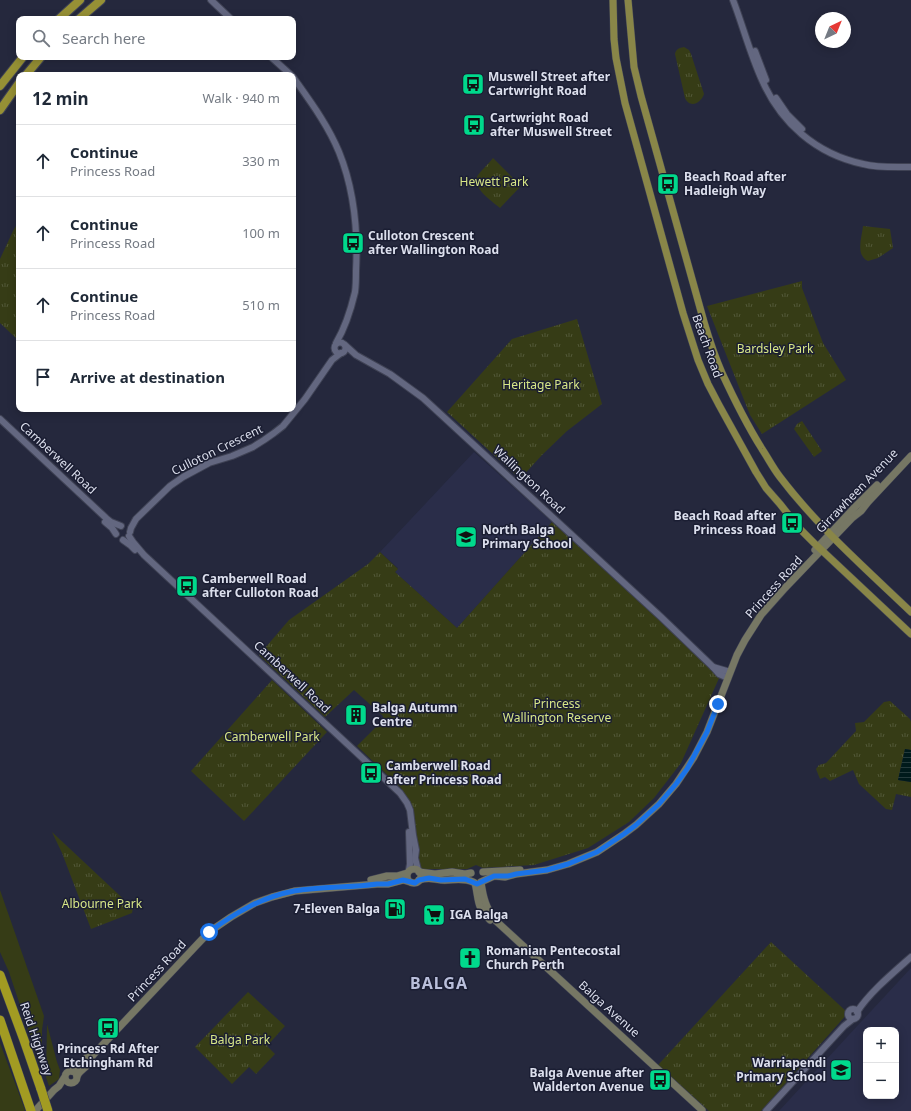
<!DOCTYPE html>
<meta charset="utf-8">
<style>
:root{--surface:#fff;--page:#f6f6f7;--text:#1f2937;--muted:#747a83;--line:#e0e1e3}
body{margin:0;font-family:"Noto Sans",sans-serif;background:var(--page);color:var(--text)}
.controls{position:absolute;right:12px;bottom:12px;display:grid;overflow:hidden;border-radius:8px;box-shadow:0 2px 10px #0003}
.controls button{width:36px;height:36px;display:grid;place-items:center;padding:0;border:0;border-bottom:1px solid var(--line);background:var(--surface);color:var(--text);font:20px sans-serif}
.compass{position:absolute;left:815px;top:12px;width:36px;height:36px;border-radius:50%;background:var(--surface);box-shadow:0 2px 10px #0003;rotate:43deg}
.stop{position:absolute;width:12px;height:12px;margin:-9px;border:3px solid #1a73e8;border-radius:50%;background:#fff}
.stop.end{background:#1a73e8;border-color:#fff;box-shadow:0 1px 4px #0008}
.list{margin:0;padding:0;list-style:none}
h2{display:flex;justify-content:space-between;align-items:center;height:52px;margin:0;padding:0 16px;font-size:17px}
h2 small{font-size:13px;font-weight:400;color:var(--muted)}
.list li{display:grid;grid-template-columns:26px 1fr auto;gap:12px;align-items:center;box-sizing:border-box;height:72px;padding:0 16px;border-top:1px solid var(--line)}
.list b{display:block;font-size:15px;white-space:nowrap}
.list p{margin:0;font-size:13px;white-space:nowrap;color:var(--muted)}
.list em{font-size:13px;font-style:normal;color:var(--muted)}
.icon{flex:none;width:22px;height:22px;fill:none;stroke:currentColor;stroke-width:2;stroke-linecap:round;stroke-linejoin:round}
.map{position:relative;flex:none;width:911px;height:1111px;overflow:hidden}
.search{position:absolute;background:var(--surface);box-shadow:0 2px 10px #0003;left:16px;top:16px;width:280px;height:44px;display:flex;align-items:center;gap:10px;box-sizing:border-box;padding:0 14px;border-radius:8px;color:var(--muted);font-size:15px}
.panel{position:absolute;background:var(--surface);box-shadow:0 2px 10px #0003;left:16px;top:72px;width:280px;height:340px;border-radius:8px}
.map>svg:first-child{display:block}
.built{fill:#2a2d49;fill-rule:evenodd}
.green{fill:#363c16}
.park{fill:url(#park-tufts)}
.water{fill:url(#water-rules)}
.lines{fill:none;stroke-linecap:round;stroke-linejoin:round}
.tertiary-casing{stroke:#3f4254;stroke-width:8}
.secondary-casing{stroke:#3f4254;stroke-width:8}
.primary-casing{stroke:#3f4254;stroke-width:8}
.trunk-casing{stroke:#3f4254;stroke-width:10}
.motorway-casing{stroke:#3f4254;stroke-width:10}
.tertiary{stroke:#636780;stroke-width:6}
.secondary{stroke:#767764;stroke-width:7}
.primary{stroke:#898648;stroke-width:7}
.trunk{stroke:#969035;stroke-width:8}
.motorway{stroke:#a29b22;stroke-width:9}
.motorway-bridge-casing{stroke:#3f4254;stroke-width:10;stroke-linecap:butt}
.motorway-bridge{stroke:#a29b22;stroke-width:9}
.route{stroke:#1a73e8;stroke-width:5}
.labels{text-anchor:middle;stroke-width:3;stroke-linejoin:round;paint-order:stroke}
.poi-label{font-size:12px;font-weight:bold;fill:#dcdfed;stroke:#1b1e33;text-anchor:start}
.park-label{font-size:12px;fill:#d8e787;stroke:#1b1e33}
.street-label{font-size:12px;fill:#dcdfed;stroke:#1b1e33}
.district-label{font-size:16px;font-weight:bold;letter-spacing:1px;fill:#babfdb;stroke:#1b1e33}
</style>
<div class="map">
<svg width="911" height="1111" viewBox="0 0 911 1111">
<defs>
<pattern id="park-tufts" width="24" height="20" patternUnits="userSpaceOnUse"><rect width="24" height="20" fill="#363c16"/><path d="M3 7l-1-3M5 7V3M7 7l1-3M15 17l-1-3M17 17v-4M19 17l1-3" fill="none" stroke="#525838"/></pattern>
<pattern id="water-rules" width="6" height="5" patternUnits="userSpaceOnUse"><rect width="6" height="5" fill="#001a1b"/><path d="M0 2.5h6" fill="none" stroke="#253b3c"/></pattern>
</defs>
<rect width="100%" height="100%" fill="#25283d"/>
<g class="built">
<polygon points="474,452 552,522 457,628 395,572 398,568 380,552"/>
<path d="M911 968V1111H779L848 1036ZM866 1030H896V1096H866Z"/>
</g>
<g class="green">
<polygon points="0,890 44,1016 42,1030 42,1071 9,972 0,952"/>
<polygon points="47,1024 57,1062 60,1070 59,1079 49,1086 46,1077"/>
<polygon points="0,1043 25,1110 24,1111 0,1111"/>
</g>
<g class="park">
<path d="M684 47 689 50 691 54 704 94C701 103 690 109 685 98L675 54C676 49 679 48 684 47Z"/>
<path d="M493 158 521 186 500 208C492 201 470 187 478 175 482 169 489 164 493 158Z"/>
<polygon points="19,221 19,341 0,323 0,259 13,231"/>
<path d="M863 226 890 229 893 248 878 258 868 261C855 255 862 237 863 226Z"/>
<polygon points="802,281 802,288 823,343 846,380 762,434 750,415 707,306"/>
<polygon points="577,319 602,404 567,431 542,455 520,479 447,412 512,339"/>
<polygon points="802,421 822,451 814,457 794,429 797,424"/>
<polygon points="552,522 720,676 681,763 654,798 629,822 588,848 534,865 483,868 476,865 467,869 417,869 413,813 401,788 357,746 382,721 383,716 354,690 325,717 259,655 289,620 368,564 380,552 398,569 395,572 457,628"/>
<polygon points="272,680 327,732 244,821 191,771"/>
<polygon points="890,701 910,719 911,722 911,750 905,749 898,780 911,782 911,797 896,794 892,810 886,809 859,784 853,770 830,781 825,777 820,779 816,769 819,765 826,763 856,731 855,723 864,722 884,702"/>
<polygon points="52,832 133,908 132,913 91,929 62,853"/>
<polygon points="771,942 848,1013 761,1111 709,1111 658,1065"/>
<polygon points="248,992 285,1026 267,1046 275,1054 256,1074 249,1067 232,1084 195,1047"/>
</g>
<polygon class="water" points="905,749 911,750 911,782 898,780"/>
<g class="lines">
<g class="tertiary-casing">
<g id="tertiary">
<polyline points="211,0 231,19"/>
<path d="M733 0C743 26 750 54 762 80 781 123 816 154 863 164 878 168 895 167 911 167"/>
<polyline points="755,51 766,80"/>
<polyline points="271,57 291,75"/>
<path d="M293 77C310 101 328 125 339 152 354 189 358 231 356 271 356 278 356 285 355 292 351 309 345 328 336 343"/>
<polyline points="776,98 787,114 802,129"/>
<circle cx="340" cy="348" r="5.5"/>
<polyline points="345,345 356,355 390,374 423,398 661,617 713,667 719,674 728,678"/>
<polyline points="0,419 106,518 111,522 121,526"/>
<polyline points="105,522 112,528 116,534"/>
<polyline points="130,532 131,528 136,519 170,486 183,477 209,463 232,456 253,447 264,440 274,433 283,426 305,399 332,360 341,353"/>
<polyline points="129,536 133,542 144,555 400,793 407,803 410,810 413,835 416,850 415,858 418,870"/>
<polyline points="123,540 130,545 135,550"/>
<polyline points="713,667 730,672"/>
<polyline points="409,832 410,864 409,870"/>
<circle cx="853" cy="1014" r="5"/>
<path d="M857 1012C870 992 893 973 911 957"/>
<polyline points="766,1111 844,1026 853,1019"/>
</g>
</g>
<g class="secondary-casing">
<g id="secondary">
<polyline points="815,550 854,508 877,485"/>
<circle cx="414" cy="876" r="7"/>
<polyline points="419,872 435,874 452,872 465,874 471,873"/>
<polyline points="483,872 520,870"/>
<polyline points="371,880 387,876 397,876 407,873"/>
<path d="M419 880C430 877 431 879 441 880 452 881 462 877 473 882"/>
<polyline points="483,881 494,876 505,877 516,874 547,870 568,864 597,852 624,834 636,825 659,804 676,784 694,757 707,732 737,655 745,640 761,615 785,588 852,518 861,511 868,502 911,456"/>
<path d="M481 882C483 897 486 909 496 921L702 1110"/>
<path d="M475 883C479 899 476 907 490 920"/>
<circle cx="71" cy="1077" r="6"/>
<polyline points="72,1071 78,1066 91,1053"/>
<path d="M77 1076C81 1069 85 1069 88 1064 90 1061 91 1058 93 1055L209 932 231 917 255 903 272 897 295 891 377 884H388L403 880 410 882"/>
<polyline points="35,1111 54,1090 59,1086 64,1078"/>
</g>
</g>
<g class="primary-casing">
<g id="primary">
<polyline points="613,0 614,39 616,58 625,103 683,313 698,360 708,384 719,405 756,472 766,488 780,504 799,528 814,543 911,634"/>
<path d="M628 0 634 67 641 96 704 322C709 339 715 357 722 373 734 399 747 425 762 449 768 458 773 468 780 477 818 527 865 568 911 612"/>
</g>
</g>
<g class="trunk-casing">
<g id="trunk">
<polyline points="59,19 80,0"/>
<polyline points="79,19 101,0"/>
<polyline points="26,75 41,57"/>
<polyline points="0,86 23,57"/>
<polyline points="0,110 19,83"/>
</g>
</g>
<g class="motorway-casing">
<g id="motorway">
<polyline points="0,975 24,1040 41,1089"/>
<polyline points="0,1020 31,1111"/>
</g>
</g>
<use href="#tertiary" class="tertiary"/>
<use href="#secondary" class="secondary"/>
<use href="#primary" class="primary"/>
<use href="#trunk" class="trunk"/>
<use href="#motorway" class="motorway"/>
<g class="motorway-bridge-casing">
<polyline id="motorway-bridge" points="41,1089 48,1111"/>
</g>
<use href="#motorway-bridge" class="motorway-bridge"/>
</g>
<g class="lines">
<path class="route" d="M209 932C235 913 262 897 294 891 322 886 350 888 377 884H388L403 880 415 883 419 880 429 878 441 880 465 879 477 884 494 876H508L516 874 547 870 568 864 597 852 624 834 636 825 659 804 676 784 687 769 707 732 718 704"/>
</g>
<defs>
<g id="bus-square" transform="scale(1.15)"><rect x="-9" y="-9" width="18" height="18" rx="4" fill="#00d98c" stroke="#1b1e33"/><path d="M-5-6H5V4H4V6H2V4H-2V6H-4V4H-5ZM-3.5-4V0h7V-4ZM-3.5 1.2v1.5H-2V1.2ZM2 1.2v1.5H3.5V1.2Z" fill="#111"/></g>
<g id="school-square" transform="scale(1.15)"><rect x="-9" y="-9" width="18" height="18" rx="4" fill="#00d98c" stroke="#1b1e33"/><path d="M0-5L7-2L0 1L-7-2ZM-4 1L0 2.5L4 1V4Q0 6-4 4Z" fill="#111"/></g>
<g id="building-square" transform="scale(1.15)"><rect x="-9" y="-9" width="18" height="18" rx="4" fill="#00d98c" stroke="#1b1e33"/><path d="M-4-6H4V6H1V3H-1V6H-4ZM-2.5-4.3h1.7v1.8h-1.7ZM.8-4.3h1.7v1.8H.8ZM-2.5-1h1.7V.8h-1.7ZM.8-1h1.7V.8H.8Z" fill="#111"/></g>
<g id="fuel-square" transform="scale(1.15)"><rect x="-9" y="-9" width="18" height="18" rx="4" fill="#00d98c" stroke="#1b1e33"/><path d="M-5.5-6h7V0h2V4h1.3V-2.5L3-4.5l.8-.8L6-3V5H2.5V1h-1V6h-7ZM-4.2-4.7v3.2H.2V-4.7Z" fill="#111"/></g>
<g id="supermarket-square" transform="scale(1.15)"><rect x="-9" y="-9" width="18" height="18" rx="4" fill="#00d98c" stroke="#1b1e33"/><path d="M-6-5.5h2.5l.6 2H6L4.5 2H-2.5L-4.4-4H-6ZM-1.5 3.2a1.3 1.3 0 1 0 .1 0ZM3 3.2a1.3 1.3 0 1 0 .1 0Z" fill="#111"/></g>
<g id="church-square" transform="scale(1.15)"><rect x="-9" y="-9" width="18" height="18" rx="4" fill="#00d98c" stroke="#1b1e33"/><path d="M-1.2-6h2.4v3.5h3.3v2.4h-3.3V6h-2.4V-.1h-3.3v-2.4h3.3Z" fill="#111"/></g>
</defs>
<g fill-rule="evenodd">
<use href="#bus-square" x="473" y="84"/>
<use href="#bus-square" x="474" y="125"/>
<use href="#bus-square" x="668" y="184"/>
<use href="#bus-square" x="353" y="243"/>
<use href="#bus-square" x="792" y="523"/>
<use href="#school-square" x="466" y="537"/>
<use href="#bus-square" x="187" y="586"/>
<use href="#building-square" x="356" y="715"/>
<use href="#bus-square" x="371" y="773"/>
<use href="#fuel-square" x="395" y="909"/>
<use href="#supermarket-square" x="434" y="915"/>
<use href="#church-square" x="470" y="958"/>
<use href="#bus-square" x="108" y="1028"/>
<use href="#school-square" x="841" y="1070"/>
<use href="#bus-square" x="660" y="1080"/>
</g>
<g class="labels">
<g class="poi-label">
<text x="488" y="81">Muswell Street after<tspan x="488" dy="14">Cartwright Road</tspan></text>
<text x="490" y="122">Cartwright Road<tspan x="490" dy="14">after Muswell Street</tspan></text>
<text x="684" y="181">Beach Road after<tspan x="684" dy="14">Hadleigh Way</tspan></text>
<text x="368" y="240">Culloton Crescent<tspan x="368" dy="14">after Wallington Road</tspan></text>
<text x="776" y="520" text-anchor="end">Beach Road after<tspan x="776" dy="14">Princess Road</tspan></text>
<text x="482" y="534">North Balga<tspan x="482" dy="14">Primary School</tspan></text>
<text x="202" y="583">Camberwell Road<tspan x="202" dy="14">after Culloton Road</tspan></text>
<text x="372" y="712">Balga Autumn<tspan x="372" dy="14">Centre</tspan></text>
<text x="386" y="770">Camberwell Road<tspan x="386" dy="14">after Princess Road</tspan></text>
<text x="380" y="913" text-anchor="end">7-Eleven Balga</text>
<text x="450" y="919">IGA Balga</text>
<text x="486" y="955">Romanian Pentecostal<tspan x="486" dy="14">Church Perth</tspan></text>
<text x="108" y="1053" text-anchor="middle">Princess Rd After<tspan x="108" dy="14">Etchingham Rd</tspan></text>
<text x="826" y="1067" text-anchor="end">Warriapendi<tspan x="826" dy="14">Primary School</tspan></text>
<text x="644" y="1077" text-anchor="end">Balga Avenue after<tspan x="644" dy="14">Walderton Avenue</tspan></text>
</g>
<g class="park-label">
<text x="494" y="186">Hewett Park</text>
<text x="775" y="353">Bardsley Park</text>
<text x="541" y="389">Heritage Park</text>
<text x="557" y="708">Princess<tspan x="557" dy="14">Wallington Reserve</tspan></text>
<text x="272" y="741">Camberwell Park</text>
<text x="102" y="908">Albourne Park</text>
<text x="240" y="1044">Balga Park</text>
</g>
<g class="street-label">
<text transform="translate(707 346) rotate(70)" y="4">Beach Road</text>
<text transform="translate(217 450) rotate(-26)" y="4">Culloton Crescent</text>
<text transform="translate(58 458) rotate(43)" y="4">Camberwell Road</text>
<text transform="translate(529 480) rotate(43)" y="4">Wallington Road</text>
<text transform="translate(857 491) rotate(-46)" y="4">Girrawheen Avenue</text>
<text transform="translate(774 587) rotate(-48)" y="4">Princess Road</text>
<text transform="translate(292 677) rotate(43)" y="4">Camberwell Road</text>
<text transform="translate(157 971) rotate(-47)" y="4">Princess Road</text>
<text transform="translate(609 1009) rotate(42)" y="4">Balga Avenue</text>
<text transform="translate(36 1039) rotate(71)" y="4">Reid Highway</text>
</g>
<g class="district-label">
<text x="439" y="989">BALGA</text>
</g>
</g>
</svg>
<div class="controls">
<button>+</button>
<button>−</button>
</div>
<svg class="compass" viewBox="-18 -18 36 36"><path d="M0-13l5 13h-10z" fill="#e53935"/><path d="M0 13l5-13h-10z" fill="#747a83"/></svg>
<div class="stop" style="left:209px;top:932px"></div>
<div class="stop end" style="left:718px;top:704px"></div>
<div class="search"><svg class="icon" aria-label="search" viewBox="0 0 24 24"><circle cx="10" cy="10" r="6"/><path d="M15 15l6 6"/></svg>Search here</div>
<section class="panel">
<h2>12 min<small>Walk · 940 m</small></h2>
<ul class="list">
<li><svg class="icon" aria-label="ahead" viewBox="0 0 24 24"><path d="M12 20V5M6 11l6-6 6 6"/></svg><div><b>Continue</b><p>Princess Road</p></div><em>330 m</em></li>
<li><svg class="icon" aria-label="ahead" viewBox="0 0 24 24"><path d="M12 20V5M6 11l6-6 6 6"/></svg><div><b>Continue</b><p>Princess Road</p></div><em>100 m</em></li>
<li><svg class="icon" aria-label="ahead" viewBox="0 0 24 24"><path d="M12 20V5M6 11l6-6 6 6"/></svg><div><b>Continue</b><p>Princess Road</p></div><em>510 m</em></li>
<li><svg class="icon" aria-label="arrive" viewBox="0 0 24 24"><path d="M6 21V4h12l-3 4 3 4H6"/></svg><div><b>Arrive at destination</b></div></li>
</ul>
</section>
</div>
